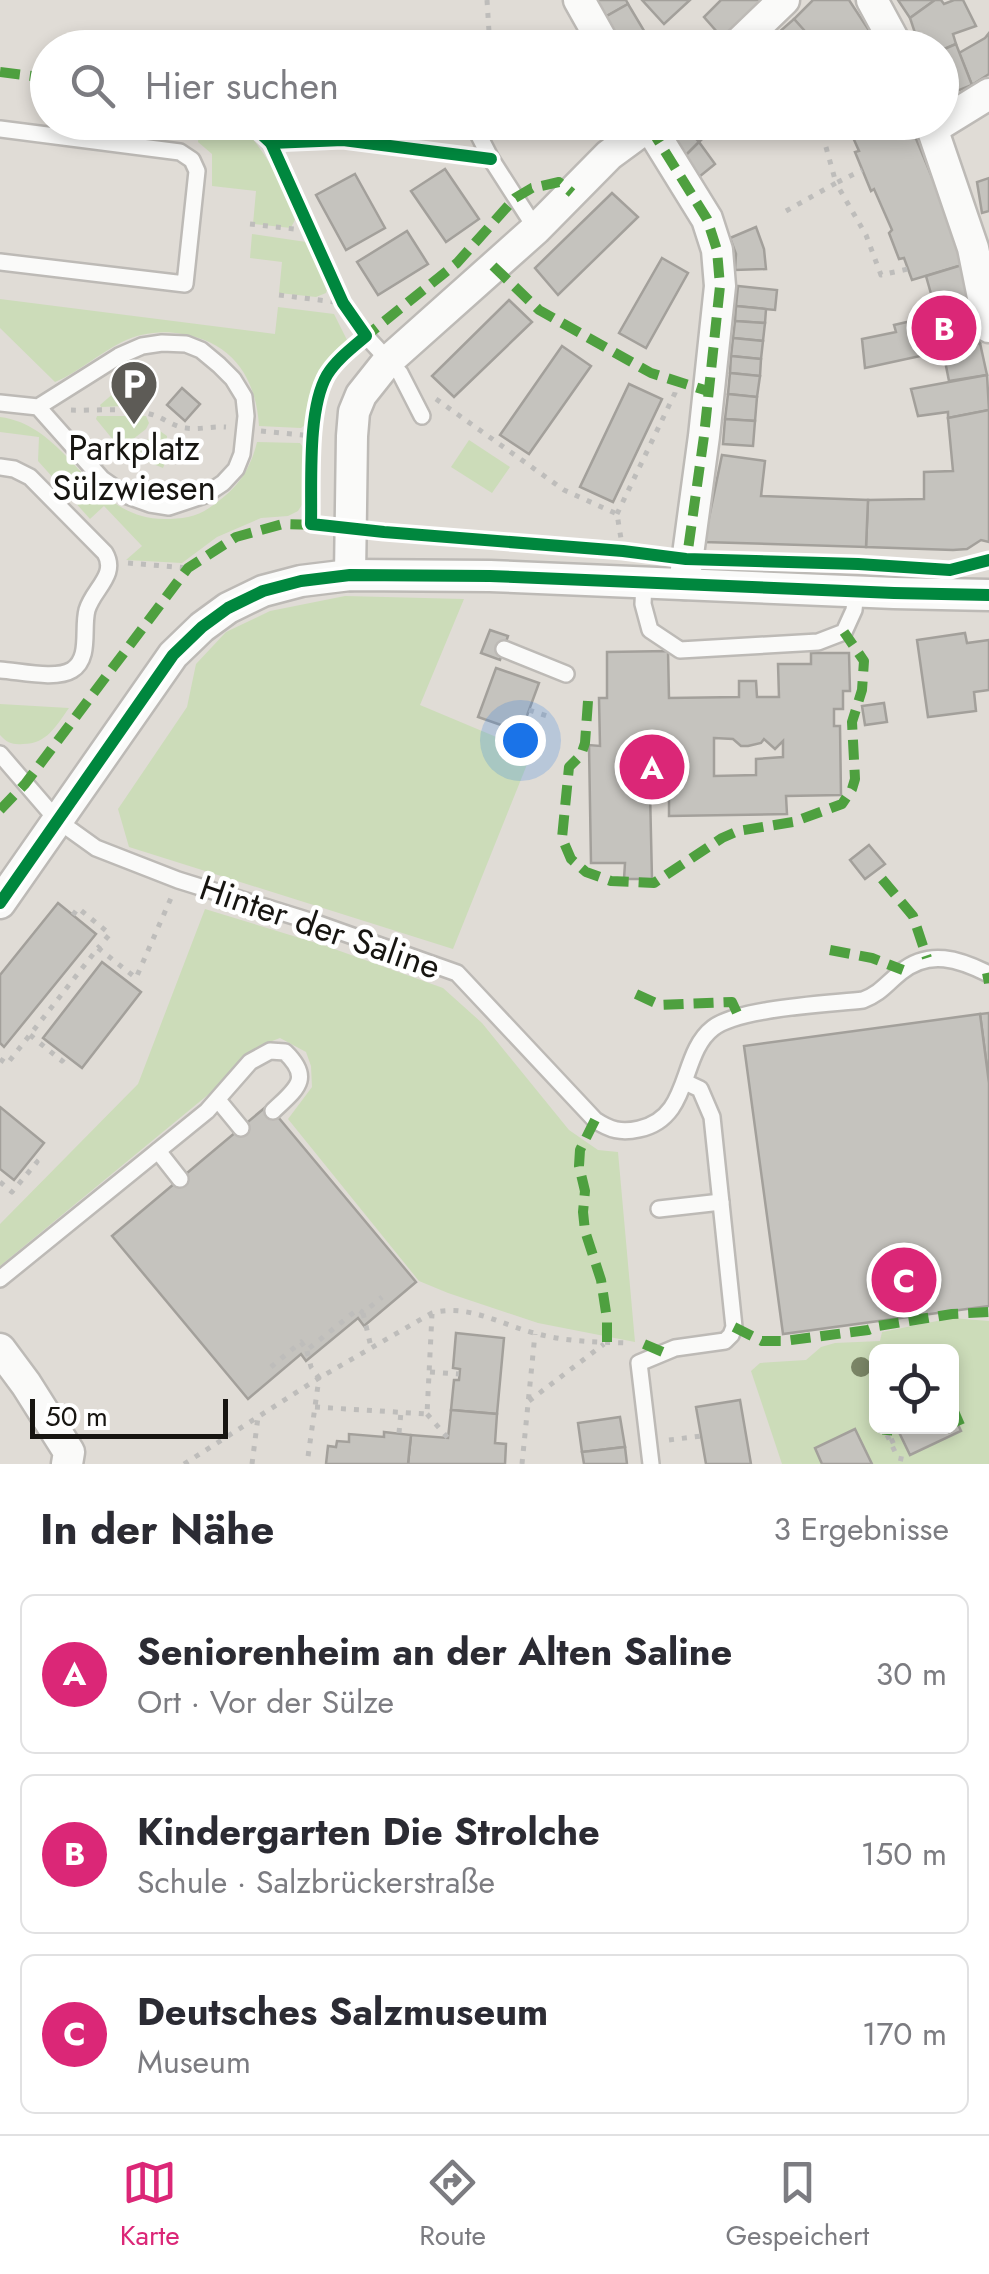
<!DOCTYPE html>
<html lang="de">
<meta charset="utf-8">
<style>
:root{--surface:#fff;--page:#f2f2f3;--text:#2b2b33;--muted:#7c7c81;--line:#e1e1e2;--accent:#db2777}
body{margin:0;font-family:Jost,sans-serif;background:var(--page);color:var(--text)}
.controls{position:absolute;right:30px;bottom:30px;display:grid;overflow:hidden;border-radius:15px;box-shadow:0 5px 15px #0003}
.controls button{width:90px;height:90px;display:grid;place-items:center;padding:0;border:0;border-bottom:2px solid var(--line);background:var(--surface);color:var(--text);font:50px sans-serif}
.scale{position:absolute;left:30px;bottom:25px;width:198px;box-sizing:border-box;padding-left:10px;border:5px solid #171511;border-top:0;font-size:28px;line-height:35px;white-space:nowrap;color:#171511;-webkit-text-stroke:8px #fff;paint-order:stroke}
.you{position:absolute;left:520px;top:740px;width:35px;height:35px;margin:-25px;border:8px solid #fff;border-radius:50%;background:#1a73e8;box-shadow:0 0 0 15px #1a73e833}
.badge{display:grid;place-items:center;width:65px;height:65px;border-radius:50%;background:var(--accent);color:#fff;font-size:32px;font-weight:700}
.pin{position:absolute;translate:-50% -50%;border:5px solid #fff;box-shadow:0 2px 10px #0006}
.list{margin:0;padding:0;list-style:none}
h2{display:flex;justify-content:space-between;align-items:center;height:130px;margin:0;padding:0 40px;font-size:42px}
h2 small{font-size:32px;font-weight:400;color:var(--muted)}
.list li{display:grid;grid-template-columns:65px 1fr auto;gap:30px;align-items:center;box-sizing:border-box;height:160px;margin:0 20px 20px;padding:0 20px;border:2px solid var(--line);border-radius:15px}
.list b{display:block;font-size:38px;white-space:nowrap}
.list p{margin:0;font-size:32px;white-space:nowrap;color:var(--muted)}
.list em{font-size:32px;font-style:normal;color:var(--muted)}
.icon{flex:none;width:55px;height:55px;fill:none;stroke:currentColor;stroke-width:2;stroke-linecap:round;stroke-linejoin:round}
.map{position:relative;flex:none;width:989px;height:1464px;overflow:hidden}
.search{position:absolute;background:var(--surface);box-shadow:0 5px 15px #0003;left:30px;right:30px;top:30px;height:110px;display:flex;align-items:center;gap:25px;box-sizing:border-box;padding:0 35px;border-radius:55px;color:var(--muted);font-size:38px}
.sheet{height:670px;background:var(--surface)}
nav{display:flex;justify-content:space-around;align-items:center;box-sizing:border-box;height:140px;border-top:2px solid var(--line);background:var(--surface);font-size:28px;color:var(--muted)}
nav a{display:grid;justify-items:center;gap:5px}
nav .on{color:var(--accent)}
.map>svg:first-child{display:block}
.green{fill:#ccdcb9;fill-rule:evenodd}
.building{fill:#c5c3be;stroke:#a3a09b;stroke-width:2.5;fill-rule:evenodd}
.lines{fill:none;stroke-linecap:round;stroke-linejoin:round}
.lane-casing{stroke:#bdbab6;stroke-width:20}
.street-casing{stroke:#bdbab6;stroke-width:35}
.path{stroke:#bebdbb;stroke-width:5;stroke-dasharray:5 8;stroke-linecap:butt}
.lane{stroke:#fafaf9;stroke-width:15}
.street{stroke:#fafaf9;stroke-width:30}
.quiet{stroke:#4ea03f;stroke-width:10;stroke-dasharray:20 10;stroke-linecap:butt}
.cycleway-casing{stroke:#fff;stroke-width:19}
.cycleway{stroke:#00873e;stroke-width:12}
.tree{fill:#7a8566}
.labels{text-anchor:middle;stroke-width:9;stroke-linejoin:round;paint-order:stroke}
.poi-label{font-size:35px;fill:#171511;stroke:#fff}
.street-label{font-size:35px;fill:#171511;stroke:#fff}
</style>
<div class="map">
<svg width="989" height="1464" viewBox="0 0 989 1464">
<rect width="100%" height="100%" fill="#e0dcd6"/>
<g class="green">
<path d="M200 123C216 122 232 121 246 132 260 144 291 195 295 213 296 221 294 221 291 228L253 224 256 191 212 186V154L198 142Z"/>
<path d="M252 234 313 243C329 257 333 274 326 293L316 297 279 293 282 262 250 258Z"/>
<path d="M0 299 275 334 278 307 334 314 347 340C322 362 310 390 307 423L301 428 259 426C256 377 232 342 182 334 162 330 140 333 122 342 98 354 79 372 55 382L0 328Z"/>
<polygon points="129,380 149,395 151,401 148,405 101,407 100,405"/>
<polygon points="97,416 146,416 149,423 146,429 123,447 119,447 96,419"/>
<path d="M0 417C71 426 90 520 165 519 180 519 197 517 209 508 235 491 250 472 257 442L300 443 305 450 303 503 298 511 288 516 261 518 217 537 182 563 126 560 142 546 104 506 90 519 38 461 39 437 0 432Z"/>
<polygon points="160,431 167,436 165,463 163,468 131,455 156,432"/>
<polygon points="469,440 510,467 492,493 451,467"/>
<polygon points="345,596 464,599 420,705 532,752 453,949 129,847 118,809 187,707 196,664 226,632 270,611"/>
<path d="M0 704 69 708C56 726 47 744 23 744 13 745 7 743 0 735Z"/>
<path d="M205 909 326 946 443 988 482 1023 569 1130 598 1150 618 1152 635 1342 538 1323 448 1293 419 1281 288 1119 312 1087 311 1066 306 1052 280 1038C252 1048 235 1068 215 1089L0 1266V1224L138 1084Z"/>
<path d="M952 1318 989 1321V1464H782L751 1371 760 1363 806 1360 821 1347 835 1343 880 1341 882 1332ZM876 1352H952V1426H876Z"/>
</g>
<g class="building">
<polygon points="596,0 626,0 628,4 605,17"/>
<polygon points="642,0 690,0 664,24"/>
<polygon points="721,0 766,0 725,41 704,17"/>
<polygon points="813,0 849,0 872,35 877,48 819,48 794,19"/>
<polygon points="898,0 935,0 910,18"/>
<polygon points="935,0 941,0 944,4 954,0 963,0 976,26 953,34 956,44 942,50 942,48 920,48 910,18"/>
<polygon points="628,4 652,44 646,48 622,48 605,17"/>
<polygon points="794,19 813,40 803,48 777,48 770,40"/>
<polygon points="989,33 989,74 972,85 959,53 985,38"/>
<polygon points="956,44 972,85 942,97 942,50"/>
<polygon points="684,122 713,122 716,126 699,142 682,124"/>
<polygon points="843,122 909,122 947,213 962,265 912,280 904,258 899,259 889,233 892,230 874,189 871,191 855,152 859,151 847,124 844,125"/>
<polygon points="682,124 699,142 684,157 667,138"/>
<polygon points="699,142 715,164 699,177 684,157"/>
<polygon points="445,169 479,219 446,242 411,191"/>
<polygon points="355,174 385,228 346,250 316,195"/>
<polygon points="989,178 989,211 982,213 977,182"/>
<polygon points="612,193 638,217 558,295 535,268"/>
<polygon points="756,227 764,249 766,269 735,270 736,254 730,238"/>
<polygon points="407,231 428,264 378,295 357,262"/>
<polygon points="662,258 688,273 646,348 619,333"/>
<polygon points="962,265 980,343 865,368 862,339 896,332 894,325 937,315 926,276"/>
<polygon points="738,286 777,290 775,310 736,306"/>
<polygon points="509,300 532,322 454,397 432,376"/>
<polygon points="736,306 766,309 765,323 735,321"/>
<polygon points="735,321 765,323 763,341 733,338"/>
<polygon points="733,338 763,341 761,359 731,356"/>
<polygon points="980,343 987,375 949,381 943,351"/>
<polygon points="562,346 591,366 529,454 500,435"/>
<polygon points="731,356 761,359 760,376 730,373"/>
<polygon points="730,373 760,376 757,397 728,394"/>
<polygon points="987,375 989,410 948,418 948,412 918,416 911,389"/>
<polygon points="629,384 662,399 613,502 580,487"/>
<polygon points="182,388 200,404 185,421 167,405"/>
<polygon points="728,394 757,397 755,421 725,419"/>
<polygon points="989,410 989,542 981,540 967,549 953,550 866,547 868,500 924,499 924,472 953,471 948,418"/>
<polygon points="725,419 755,421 753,446 723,444"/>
<polygon points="722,455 765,461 761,496 868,500 866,547 704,542"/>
<polygon points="490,630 508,636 500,660 481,653"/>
<polygon points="965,633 967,643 989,640 989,690 974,692 976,711 928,717 917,640"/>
<path d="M668 651 669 698 739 697V681H756L757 697H779L778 664H811V653H849L850 691H843V709H834V726H840L841 795 786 796 787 814 669 816V776H640V792H650L652 879H624L625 863H591L589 745 600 746 599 698H607V652ZM714 738 733 739 741 746H748L761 743 764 739 775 749 783 741V757L756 759V775L714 776Z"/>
<polygon points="496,668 539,683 521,732 478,717"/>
<polygon points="884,703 887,722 865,725 862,706"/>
<polygon points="869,845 885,864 865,879 850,860"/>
<polygon points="58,903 96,934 4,1047 0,1043 0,975"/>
<polygon points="102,962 141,992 82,1068 43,1038"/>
<polygon points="989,1013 989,1083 980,1014"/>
<polygon points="980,1014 989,1083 989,1306 783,1334 744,1046"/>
<polygon points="268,1105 416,1282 364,1326 358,1318 306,1361 301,1354 248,1399 112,1236"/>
<polygon points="0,1107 44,1143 14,1180 0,1169"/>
<polygon points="456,1333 504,1338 497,1414 451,1410 454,1380 459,1380 460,1369 453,1368"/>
<polygon points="740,1400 751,1464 706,1464 696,1407"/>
<polygon points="451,1410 497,1414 495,1443 506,1444 505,1464 408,1464 411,1435 448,1438"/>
<polygon points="952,1412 961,1431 910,1455 896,1426 952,1426"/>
<polygon points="620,1417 625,1447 582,1452 578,1423"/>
<polygon points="855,1429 872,1464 822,1464 815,1448"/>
<polygon points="384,1432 411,1435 408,1464 326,1464 328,1446 336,1447 337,1441 349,1442 349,1434 384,1437"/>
<polygon points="625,1447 627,1464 584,1464 582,1452"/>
</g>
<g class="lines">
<g class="lane-casing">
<g id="lane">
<polyline points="472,122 491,159 536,229"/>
<polyline points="0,129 180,152 192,160 197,171 185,284 0,262"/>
<polyline points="366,336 400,373 422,416"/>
<polyline points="0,403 38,407 119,356 142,346 162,343 186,344 201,350 219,365 233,379 244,397 246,416 242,454 236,469 223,483 205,495 169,507 150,504 125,495 102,479 38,407"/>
<path d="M0 467 14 469 30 477 105 553C118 575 93 589 87 610 82 629 91 658 72 670 56 680 19 671 0 670"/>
<polyline points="644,582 643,604 650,630 680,650 818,642 844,632 854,610 856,591"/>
<polyline points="504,649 566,674"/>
<path d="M0 754 57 820 96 848 178 880 316 923 457 973 595 1120C610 1130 621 1133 639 1129 692 1118 679 1054 713 1028 738 1008 827 1004 863 1000 881 993 886 984 901 972 929 949 959 959 989 974"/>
<polyline points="218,1100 241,1128"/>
<polyline points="158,1151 180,1179"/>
<polyline points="659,1209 721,1202"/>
<path d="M0 1279 207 1111 250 1062 270 1051 285 1052C313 1079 296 1089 273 1111"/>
<polyline points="651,1464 639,1363 675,1348 725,1341 731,1335 734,1327 712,1117 700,1089 685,1082"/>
</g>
</g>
<g class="street-casing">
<g id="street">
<polyline points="579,0 606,48"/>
<polyline points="872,0 898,48"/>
<polyline points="734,48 784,0"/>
<polyline points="647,122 707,219 717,250 720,286 704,436 684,584"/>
<polyline points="930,122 973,248 989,327"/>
<polyline points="932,129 989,94"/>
<polyline points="350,575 352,436 354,412 361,395 388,361 536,229 609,155 654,122"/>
<polyline points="0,903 173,655 202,627 228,608 263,591 301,581 350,575 490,576 894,593 989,595"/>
<polyline points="0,1349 26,1384 69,1452 67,1464"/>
</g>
</g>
<g class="path">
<polyline points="487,0 489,32"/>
<polyline points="819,122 836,183 862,170"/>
<polyline points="786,211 836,183 866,235 881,275 908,269"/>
<polyline points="250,224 312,231"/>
<polyline points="279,295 343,303"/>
<polyline points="436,399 564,490 617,514 623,551"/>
<path d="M71 410C96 411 126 407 150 414 163 417 173 427 186 428 199 430 212 426 226 427"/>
<polyline points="261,431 313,436"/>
<polyline points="617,514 675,393 677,382"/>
<polyline points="128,563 188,568"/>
<polyline points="529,710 550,717"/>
<polyline points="73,915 78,908 110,934 98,948"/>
<polyline points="30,1035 62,1061 66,1056"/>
<polyline points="0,1059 7,1064 98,948 136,978 171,898"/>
<polyline points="0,1182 12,1192 37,1162 32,1158"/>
<polyline points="363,1313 371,1347"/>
<polyline points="307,1351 311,1367 319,1378 307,1464"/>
<polyline points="271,1367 301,1342 307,1350 358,1309 363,1313 382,1297"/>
<polyline points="430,1372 459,1374"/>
<polyline points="529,1401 604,1344"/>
<polyline points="315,1407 427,1414 432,1314"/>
<polyline points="427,1414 448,1438"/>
<polyline points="399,1433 401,1412"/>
<polyline points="887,1435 898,1458 907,1460 907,1464"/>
<polyline points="669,1440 701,1436"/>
<polyline points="890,1442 901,1437"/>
<path d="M184 1464 319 1378 432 1313C469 1303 503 1326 538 1334 568 1342 599 1342 631 1343"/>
<polyline points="252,1464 258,1417"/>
<polyline points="522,1464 535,1334"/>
</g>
<use href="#lane" class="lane"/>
<use href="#street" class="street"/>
<g class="quiet">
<polyline points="0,72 48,78"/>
<polyline points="649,126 707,219 717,250 720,286 704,436 686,564"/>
<polyline points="493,266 539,310 651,373 708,391"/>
<polyline points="361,340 457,263 515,198 532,188 559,182 572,193"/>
<polyline points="588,701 585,743 581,755 569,767 562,838 571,859 586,872 611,881 654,883 722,838 738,831 793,822 842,804 852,789 855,779 852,722 862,690 864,661 844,632"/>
<polyline points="0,810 25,784 188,568 236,537 283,524 320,525"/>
<polyline points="882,879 913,916 927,958"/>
<polyline points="830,950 872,958 903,970"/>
<polyline points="987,973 989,983"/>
<polyline points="636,994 660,1005 732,1002 738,1015"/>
<polyline points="595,1120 580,1150 579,1166 585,1191 583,1212 585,1231 601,1280 607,1319 607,1342"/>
<polyline points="734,1327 762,1341 784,1341 868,1330 878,1326 952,1314 989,1312"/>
<polyline points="644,1344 665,1353"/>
<polyline points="952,1407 963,1432"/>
<polyline points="887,1435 888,1426"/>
</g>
<g class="cycleway-casing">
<g id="cycleway">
<path d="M248 122 271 143 343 303 366 336C352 348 336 360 327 375 307 410 312 484 311 524L384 532 623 551 686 559 858 564 950 570 989 560"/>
<polyline points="271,143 343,140 491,159"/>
<polyline points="0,903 173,655 202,627 228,608 263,591 301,581 350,575 490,576 894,593 989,595"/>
</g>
</g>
<use href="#cycleway" class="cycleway"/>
</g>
<circle class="tree" cx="861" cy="1367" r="10"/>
<defs>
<g id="parking-pin" transform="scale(2.5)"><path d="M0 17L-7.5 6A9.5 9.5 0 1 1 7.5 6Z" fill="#5d5b56" stroke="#fff"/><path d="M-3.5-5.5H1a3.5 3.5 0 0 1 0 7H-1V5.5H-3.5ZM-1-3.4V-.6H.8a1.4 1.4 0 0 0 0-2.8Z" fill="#fff"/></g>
</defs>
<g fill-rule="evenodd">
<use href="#parking-pin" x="134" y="384"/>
</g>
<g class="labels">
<g class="poi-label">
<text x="134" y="460">Parkplatz<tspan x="134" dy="40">Sülzwiesen</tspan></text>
</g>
<g class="street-label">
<text transform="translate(320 927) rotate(19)" y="12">Hinter der Saline</text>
</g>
</g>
</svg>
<div class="controls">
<button><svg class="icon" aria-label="locate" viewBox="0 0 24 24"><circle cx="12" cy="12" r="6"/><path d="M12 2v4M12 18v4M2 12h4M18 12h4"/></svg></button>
</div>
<div class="scale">50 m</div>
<div class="you"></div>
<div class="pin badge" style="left:652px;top:767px">A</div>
<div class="pin badge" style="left:944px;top:328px">B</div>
<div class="pin badge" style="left:904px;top:1280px">C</div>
<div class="search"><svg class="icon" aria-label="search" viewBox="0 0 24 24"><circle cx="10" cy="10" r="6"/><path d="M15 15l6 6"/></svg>Hier suchen</div>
</div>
<section class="sheet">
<h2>In der Nähe<small>3 Ergebnisse</small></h2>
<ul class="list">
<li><span class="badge">A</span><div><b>Seniorenheim an der Alten Saline</b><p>Ort · Vor der Sülze</p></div><em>30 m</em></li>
<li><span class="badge">B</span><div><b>Kindergarten Die Strolche</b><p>Schule · Salzbrückerstraße</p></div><em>150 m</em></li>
<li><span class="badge">C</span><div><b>Deutsches Salzmuseum</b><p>Museum</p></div><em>170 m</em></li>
</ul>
</section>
<nav>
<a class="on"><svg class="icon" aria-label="map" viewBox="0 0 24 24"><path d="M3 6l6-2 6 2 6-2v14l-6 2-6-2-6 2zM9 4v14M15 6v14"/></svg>Karte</a>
<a><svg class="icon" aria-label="directions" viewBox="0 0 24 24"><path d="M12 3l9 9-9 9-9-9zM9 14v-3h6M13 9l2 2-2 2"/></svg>Route</a>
<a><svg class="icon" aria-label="saved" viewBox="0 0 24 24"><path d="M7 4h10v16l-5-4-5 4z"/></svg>Gespeichert</a>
</nav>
